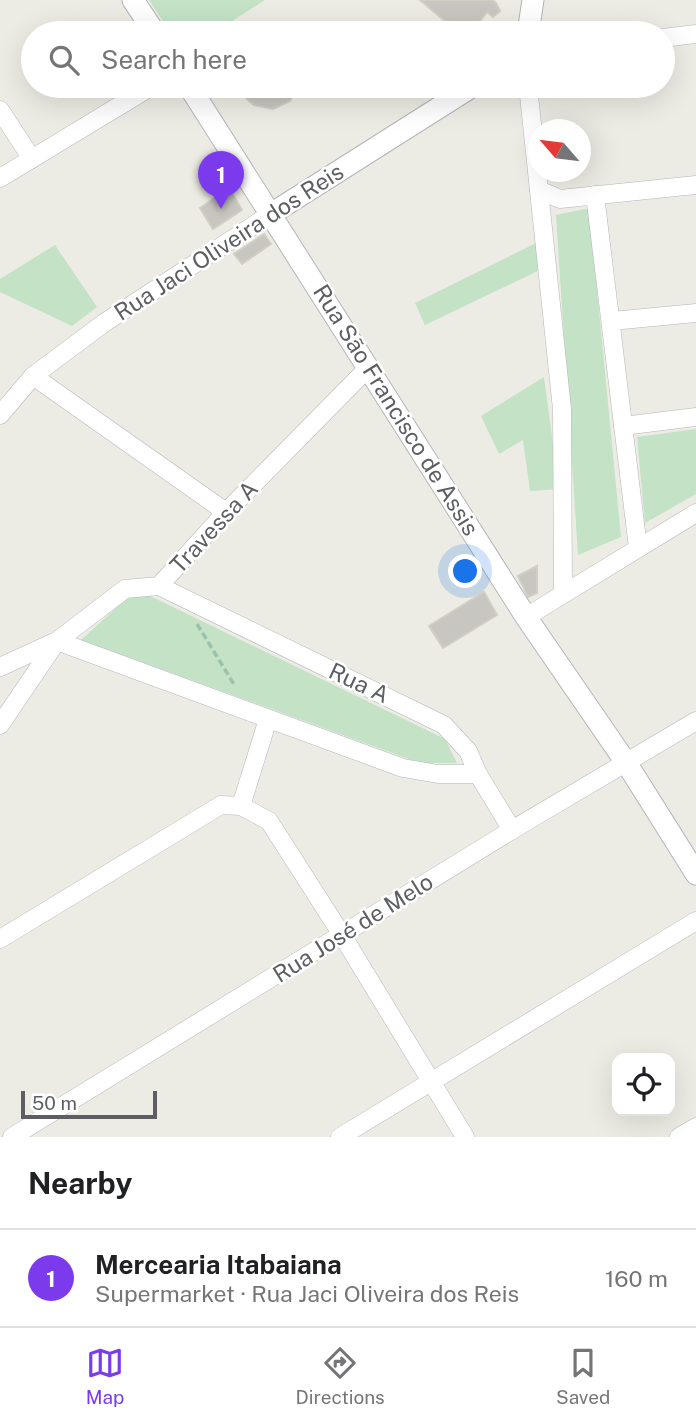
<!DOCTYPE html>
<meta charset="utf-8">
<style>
:root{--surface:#fff;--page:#f2f2f2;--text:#202124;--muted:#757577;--line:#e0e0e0;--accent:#7c3aed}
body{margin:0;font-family:"Public Sans",sans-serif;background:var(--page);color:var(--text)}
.controls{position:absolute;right:21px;bottom:21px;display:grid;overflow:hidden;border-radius:14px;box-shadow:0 7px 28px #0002}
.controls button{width:63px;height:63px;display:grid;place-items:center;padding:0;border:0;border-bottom:2px solid var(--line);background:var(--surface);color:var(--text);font:35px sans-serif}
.compass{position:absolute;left:528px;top:119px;width:63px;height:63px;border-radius:50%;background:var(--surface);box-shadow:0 7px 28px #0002;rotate:298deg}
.scale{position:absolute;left:21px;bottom:18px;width:136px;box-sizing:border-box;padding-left:7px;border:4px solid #5c5e63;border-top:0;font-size:19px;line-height:24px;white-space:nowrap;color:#5c5e63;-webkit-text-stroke:5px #fff;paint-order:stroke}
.you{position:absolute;left:466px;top:572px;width:24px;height:24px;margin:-18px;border:5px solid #fff;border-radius:50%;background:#1a73e8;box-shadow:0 0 0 10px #1a73e833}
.badge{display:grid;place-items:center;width:46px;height:46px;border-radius:50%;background:var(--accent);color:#fff;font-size:23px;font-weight:700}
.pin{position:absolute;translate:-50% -58px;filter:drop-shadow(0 2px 4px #0008)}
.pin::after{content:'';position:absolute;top:37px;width:24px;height:21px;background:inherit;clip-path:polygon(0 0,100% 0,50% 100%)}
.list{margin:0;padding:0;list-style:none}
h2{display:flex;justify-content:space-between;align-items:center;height:91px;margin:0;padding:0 28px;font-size:30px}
h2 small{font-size:23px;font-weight:400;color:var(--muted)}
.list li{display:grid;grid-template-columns:46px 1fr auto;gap:21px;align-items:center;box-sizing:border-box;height:98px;padding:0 28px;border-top:2px solid var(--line)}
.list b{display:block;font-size:26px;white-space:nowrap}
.list p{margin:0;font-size:23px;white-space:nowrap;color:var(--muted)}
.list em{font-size:23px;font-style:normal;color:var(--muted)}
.icon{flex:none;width:38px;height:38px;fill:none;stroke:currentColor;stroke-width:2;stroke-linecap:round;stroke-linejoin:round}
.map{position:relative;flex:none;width:696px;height:1137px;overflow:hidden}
.search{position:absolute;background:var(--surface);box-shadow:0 7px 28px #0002;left:21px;right:21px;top:21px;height:77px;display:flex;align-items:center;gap:18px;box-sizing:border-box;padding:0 24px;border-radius:38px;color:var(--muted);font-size:26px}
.sheet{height:189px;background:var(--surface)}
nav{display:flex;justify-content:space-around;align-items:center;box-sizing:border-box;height:98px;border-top:2px solid var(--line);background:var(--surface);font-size:19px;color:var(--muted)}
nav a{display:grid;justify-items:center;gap:4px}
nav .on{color:var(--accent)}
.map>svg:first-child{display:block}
.green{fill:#c3e2c6}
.building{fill:#c8c6c0;stroke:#d1cec3;stroke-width:2}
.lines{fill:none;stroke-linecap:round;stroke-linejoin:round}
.minor-casing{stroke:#b4b5ba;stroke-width:19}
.tertiary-casing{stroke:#b4b5ba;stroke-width:23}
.path{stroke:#9cc2ab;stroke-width:3.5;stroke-dasharray:7 3.5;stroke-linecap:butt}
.minor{stroke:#fff;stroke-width:18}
.tertiary{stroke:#fff;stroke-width:21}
.labels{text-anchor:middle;stroke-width:5;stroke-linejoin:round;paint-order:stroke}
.street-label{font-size:23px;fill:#5c5e63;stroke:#fff}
</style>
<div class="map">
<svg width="696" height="1137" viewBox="0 0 696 1137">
<rect width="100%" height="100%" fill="#edece4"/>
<g class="green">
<polygon points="149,0 265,0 213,33 171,33"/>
<polygon points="589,208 621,537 578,555 556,215"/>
<polygon points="540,241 540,270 425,325 415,303"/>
<polygon points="55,245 97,307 72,326 0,292 0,279"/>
<polygon points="544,377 559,489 530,491 523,440 499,454 481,416"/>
<polygon points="696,429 696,494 645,523 637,437"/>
<polygon points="146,594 445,739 457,763 420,763 81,640 126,599"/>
</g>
<g class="building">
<polygon points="420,0 492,0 496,3 500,11 493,17 487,12 471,33 459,33"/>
<polygon points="240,86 298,86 290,101 273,109 254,105 247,99"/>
<polygon points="229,188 242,210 213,229 200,208"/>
<polygon points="264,234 271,244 242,264 234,254"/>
<polygon points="537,566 537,593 528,597 518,576"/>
<polygon points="484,592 497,615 443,648 429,626"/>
</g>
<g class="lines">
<g class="minor-casing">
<g id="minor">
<polyline points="663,38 696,34"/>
<polyline points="528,86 562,409 563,593"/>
<polyline points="0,110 32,159"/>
<polyline points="0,178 152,86"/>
<polyline points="539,190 560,199 696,185"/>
<polyline points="595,195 638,548"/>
<polyline points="612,321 696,313"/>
<polyline points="33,376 226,512"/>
<polyline points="0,415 33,376 104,323 271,214"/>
<polyline points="623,426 696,417"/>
<polyline points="159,586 444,725 468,751 478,774 512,830"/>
<polyline points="526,617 696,513"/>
<polyline points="0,667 57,641 125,589 159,586 226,512 368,368"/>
<polyline points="0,725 57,641 403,768 438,774 478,774"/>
<polyline points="241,806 268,719"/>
<polyline points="0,939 221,805 241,806 269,821 342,935 465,1137"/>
<polyline points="12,1137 512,830 696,721"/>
<polyline points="340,1137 696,921"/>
<polyline points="679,1137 696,1127"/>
</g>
</g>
<g class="tertiary-casing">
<g id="tertiary">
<polyline points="133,0 155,33"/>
<polyline points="528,33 533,0"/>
<polyline points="189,86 526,617 627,764 696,874"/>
<polyline points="271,214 473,86"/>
</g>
</g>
<polyline class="path" points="197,624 235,686"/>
<use href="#minor" class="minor"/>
<use href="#tertiary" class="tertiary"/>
</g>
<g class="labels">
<g class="street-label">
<text transform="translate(229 242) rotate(-33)" y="8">Rua Jaci Oliveira dos Reis</text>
<text transform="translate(396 410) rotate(58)" y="8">Rua São Francisco de Assis</text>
<text transform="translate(214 527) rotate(-47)" y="8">Travessa A</text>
<text transform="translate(359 683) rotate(25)" y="8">Rua A</text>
<text transform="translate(353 928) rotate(-32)" y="8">Rua José de Melo</text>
</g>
</g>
</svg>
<div class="controls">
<button><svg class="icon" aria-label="locate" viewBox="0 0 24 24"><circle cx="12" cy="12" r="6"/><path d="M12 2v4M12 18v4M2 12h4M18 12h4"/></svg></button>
</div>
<svg class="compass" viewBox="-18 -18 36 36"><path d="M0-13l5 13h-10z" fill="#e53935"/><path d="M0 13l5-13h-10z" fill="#757577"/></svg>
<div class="scale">50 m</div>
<div class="you"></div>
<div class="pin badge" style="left:221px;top:209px">1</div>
<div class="search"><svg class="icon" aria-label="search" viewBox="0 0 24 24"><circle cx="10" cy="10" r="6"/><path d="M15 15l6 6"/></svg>Search here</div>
</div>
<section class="sheet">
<h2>Nearby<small></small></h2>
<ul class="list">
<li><span class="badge">1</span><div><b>Mercearia Itabaiana</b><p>Supermarket · Rua Jaci Oliveira dos Reis</p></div><em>160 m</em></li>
</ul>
</section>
<nav>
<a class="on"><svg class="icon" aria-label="map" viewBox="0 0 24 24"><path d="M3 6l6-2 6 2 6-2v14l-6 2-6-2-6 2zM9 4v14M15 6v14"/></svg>Map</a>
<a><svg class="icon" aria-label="directions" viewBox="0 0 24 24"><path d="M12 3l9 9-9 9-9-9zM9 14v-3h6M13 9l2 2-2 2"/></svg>Directions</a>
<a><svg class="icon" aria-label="saved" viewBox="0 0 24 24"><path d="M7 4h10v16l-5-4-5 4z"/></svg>Saved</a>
</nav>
